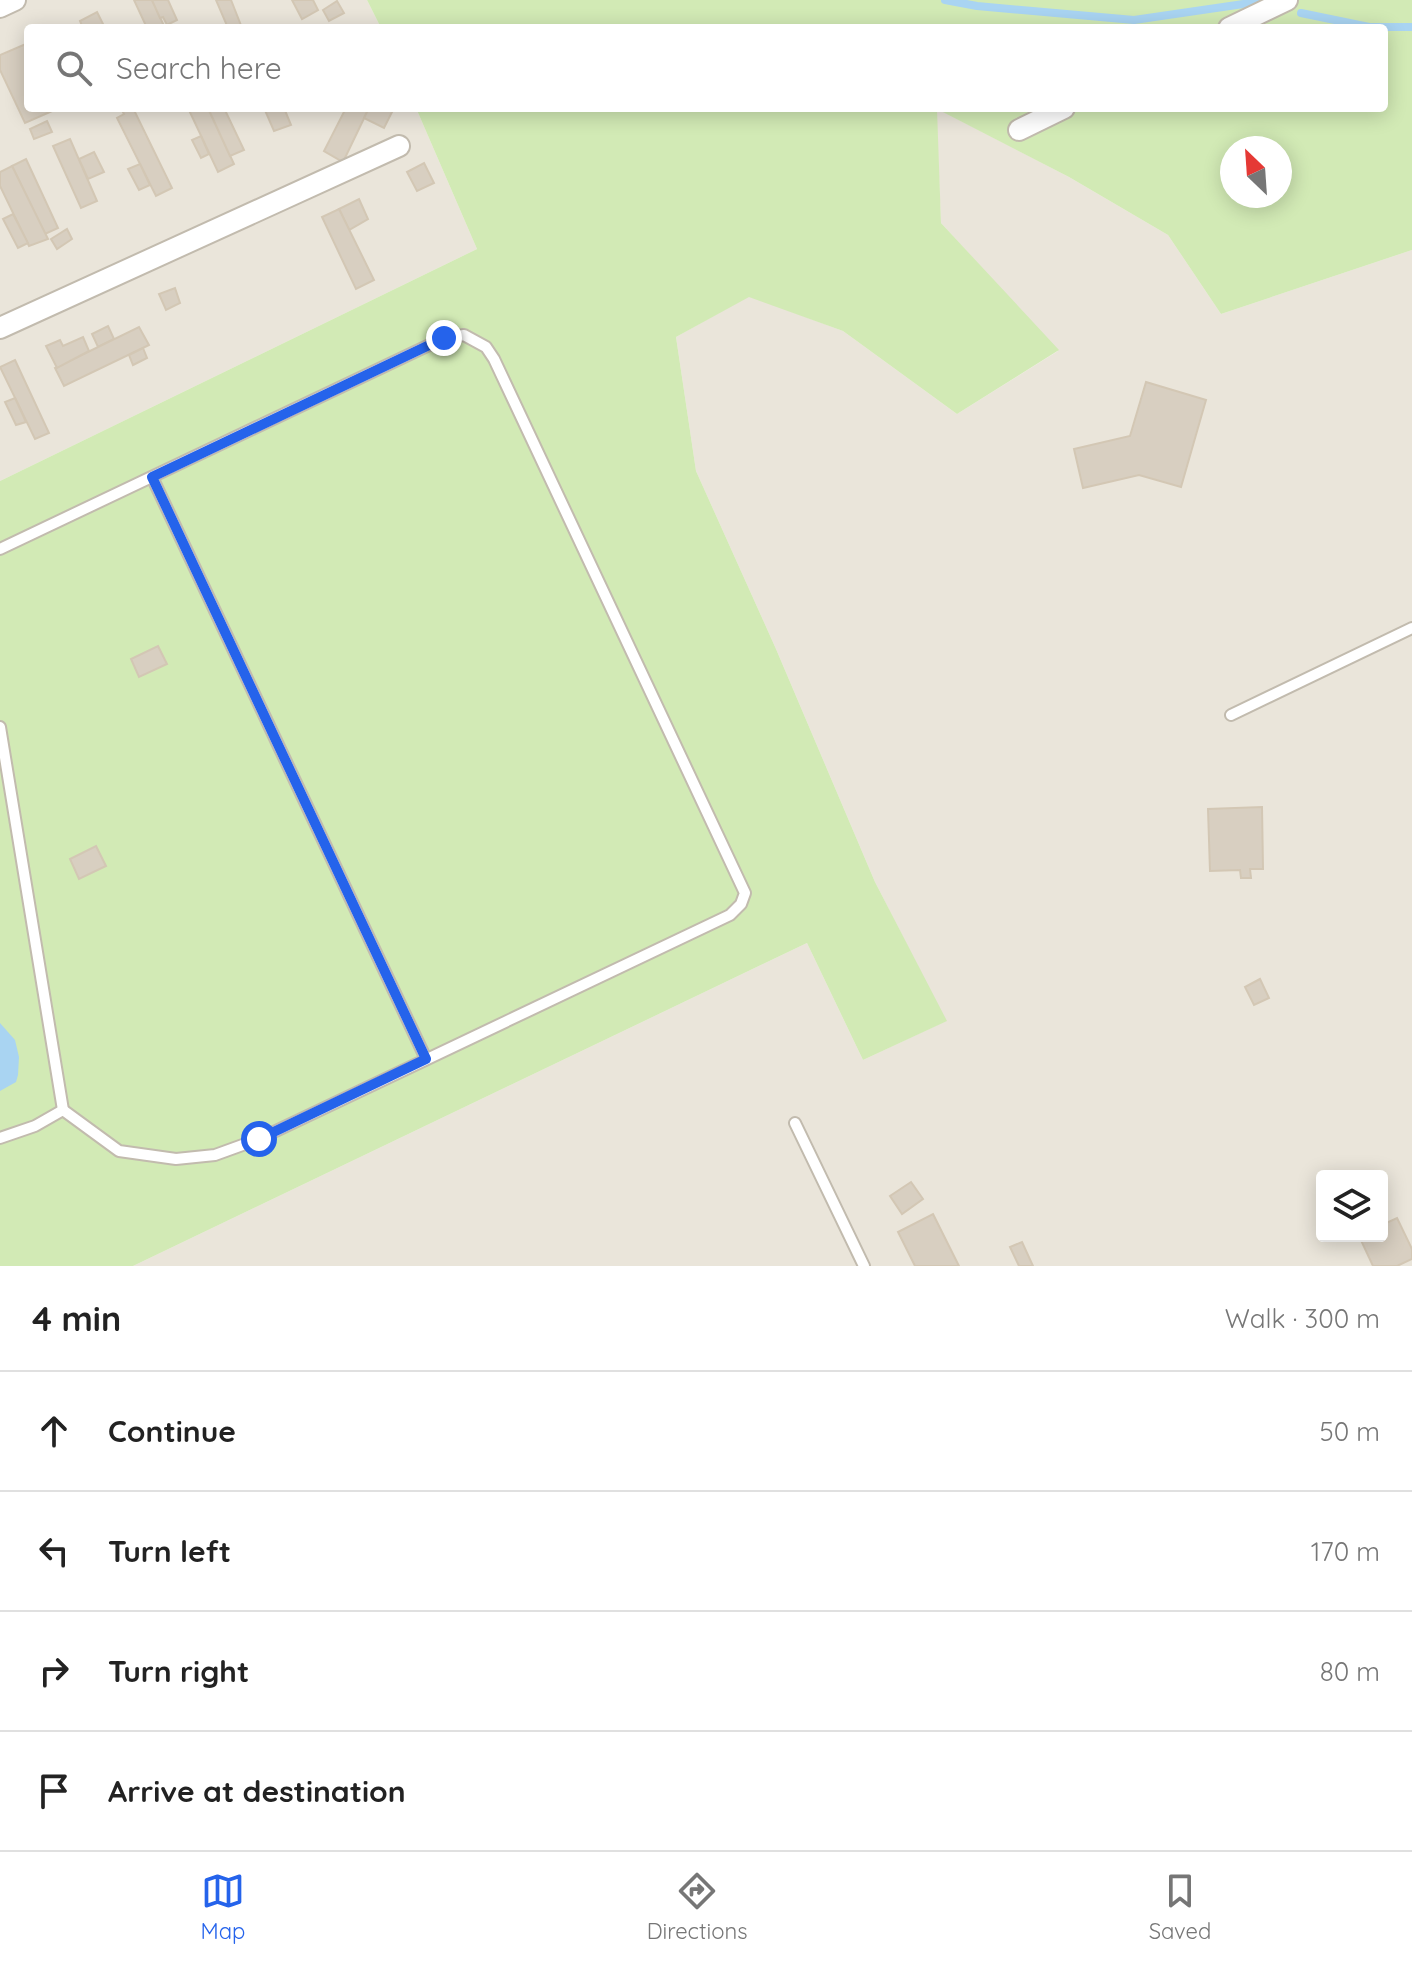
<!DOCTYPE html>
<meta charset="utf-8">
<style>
:root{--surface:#fff;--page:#f2f2f2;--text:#222;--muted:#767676;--line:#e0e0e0;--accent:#2563eb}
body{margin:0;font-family:Quicksand,sans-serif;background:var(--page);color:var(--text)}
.controls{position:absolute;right:24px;bottom:24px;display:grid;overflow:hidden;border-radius:8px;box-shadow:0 4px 20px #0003}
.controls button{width:72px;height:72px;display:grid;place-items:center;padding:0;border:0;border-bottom:2px solid var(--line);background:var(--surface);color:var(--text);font:40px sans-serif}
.compass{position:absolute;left:1220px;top:136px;width:72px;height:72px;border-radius:50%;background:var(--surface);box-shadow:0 4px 20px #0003;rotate:335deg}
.stop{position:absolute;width:24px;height:24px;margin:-18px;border:6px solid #2563eb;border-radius:50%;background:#fff}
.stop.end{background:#2563eb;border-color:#fff;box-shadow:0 2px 8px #0008}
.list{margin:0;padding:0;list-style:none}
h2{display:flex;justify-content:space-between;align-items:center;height:104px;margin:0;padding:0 32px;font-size:34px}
h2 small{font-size:26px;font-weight:400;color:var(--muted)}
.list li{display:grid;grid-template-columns:52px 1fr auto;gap:24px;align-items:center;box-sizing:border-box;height:120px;padding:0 32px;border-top:2px solid var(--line)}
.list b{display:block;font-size:30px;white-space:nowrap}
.list em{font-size:26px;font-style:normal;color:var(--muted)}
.icon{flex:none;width:44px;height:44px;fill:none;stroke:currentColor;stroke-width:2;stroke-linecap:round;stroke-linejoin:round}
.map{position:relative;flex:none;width:1412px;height:1266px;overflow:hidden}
.search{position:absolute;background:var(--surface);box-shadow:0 4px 20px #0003;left:24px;right:24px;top:24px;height:88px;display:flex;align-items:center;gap:20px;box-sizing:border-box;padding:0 28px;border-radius:8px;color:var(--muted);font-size:30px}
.sheet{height:584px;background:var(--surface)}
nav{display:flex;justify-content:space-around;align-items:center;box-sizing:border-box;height:112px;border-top:2px solid var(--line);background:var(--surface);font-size:22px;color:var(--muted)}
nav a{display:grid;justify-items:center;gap:4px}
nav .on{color:var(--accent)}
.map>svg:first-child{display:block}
.residential{fill:#eae5da;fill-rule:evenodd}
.green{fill:#d2eab5;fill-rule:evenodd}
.water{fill:#a9d4f2}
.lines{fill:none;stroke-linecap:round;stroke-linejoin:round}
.stream{stroke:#a9d4f2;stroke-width:8}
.building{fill:#d8cfc1;stroke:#d3c7b4;stroke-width:2}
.lane-casing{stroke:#c2bbae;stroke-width:14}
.street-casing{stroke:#c2bbae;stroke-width:24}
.lane{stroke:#fff;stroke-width:10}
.street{stroke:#fff;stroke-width:20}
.route{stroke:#2563eb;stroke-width:10}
</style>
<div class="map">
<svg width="1412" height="1266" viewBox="0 0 1412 1266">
<rect width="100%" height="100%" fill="#f6f3ec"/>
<g class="residential">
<polygon points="0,0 367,0 381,28 28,28 28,108 416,108 477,249 0,481"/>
<path d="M936 108 1069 177 1168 235 1221 314 1412 250V1266H133L807 943 863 1060 946 1021 875 882 776 649 696 471 676 337 749 296 843 331 957 414 1058 351 941 223ZM1322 1176H1382V1236H1322Z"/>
</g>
<path class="green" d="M367 0H1412V250L1221 314 1168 235 1069 177 937 109 941 223 1059 350 957 414 843 331 749 297 676 337 696 471 776 649 875 882 947 1021 863 1060 807 943 133 1266H0V481L477 249 416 108H1384V28H381ZM1232 148H1280V196H1232Z"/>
<polygon class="water" points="0,1023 15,1040 19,1057 18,1075 16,1082 0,1091"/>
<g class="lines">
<g class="stream">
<polyline points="945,0 977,6 1134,20 1257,2"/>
<polyline points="1301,13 1369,27 1412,27"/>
</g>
</g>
<g class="building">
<polygon points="134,0 152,0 165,28 147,28"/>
<polygon points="152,0 168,0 177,20 167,25 163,17 160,18"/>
<polygon points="216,0 231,0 242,28 228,28"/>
<polygon points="292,0 313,0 318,10 302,19"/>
<polygon points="337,1 344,13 329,21 323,10"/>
<polygon points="97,12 105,28 83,28 80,21"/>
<polygon points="28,43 28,108 59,108 25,123 0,70 0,55"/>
<polygon points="121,108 133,108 172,188 156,196 117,118 124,114"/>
<polygon points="188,108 208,108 234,164 218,172"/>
<polygon points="208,108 224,108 244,150 230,156"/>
<polygon points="264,108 284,108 291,125 274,131"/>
<polygon points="346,108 369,108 343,162 324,151"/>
<polygon points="369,108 394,108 384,128 364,118"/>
<polygon points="47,121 52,132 34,139 30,129"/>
<polygon points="201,136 209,154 201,158 192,140"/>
<polygon points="70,139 97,201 81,208 53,146"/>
<polygon points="94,152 104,172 88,179 79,159"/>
<polygon points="26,159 58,228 45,234 12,166"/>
<polygon points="424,163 434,183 417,191 407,172"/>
<polygon points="140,164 150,185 139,190 128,169"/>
<polygon points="12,166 48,239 29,246 0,186 0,172"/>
<polygon points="359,199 368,219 349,230 339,209"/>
<polygon points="339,209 374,280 356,289 322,217"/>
<polygon points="13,214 28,243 18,248 3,219"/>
<polygon points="67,229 72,239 57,249 51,239"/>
<polygon points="175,288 180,303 166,310 159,294"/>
<polygon points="108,326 114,339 98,347 92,334"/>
<polygon points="139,327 149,345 64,386 55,368"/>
<polygon points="83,337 89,351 57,368 46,346 60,340 63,346"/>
<polygon points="143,348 147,358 133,365 129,355"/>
<polygon points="15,360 49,433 35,439 0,367"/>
<polygon points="1146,382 1206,400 1181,487 1139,475 1083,488 1074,449 1130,436"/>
<polygon points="15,398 26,422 16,425 5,402"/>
<polygon points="158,646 167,664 139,677 131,659"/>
<polygon points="1262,807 1263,869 1250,869 1251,878 1241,878 1240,870 1210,871 1208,809"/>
<polygon points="96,846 106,866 79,879 70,859"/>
<polygon points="1260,979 1269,998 1254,1005 1245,987"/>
<polygon points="911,1182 923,1199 902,1214 890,1196"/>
<polygon points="933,1214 959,1266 915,1266 898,1232"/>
<polygon points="1397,1218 1412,1249 1412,1259 1397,1266 1373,1266 1359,1236 1382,1236 1382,1225"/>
<polygon points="1022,1242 1033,1266 1019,1266 1010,1247"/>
</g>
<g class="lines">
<g class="lane-casing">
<g id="lane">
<polyline points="152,477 426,1059"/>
<polyline points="0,549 444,338 464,335 486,347 494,359 745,893 741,904 730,915 259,1139 215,1155 176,1159 119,1151 63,1110 35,1126 0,1138"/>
<polyline points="1231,715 1412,628"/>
<polyline points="0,727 63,1110"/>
<polyline points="795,1123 864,1266"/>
</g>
</g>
<g class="street-casing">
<g id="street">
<polyline points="0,7 15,0"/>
<polyline points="1229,28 1287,0"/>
<polyline points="1019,130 1064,108"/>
<polyline points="0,328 399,146"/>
</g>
</g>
<use href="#lane" class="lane"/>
<use href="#street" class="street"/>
</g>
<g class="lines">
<polyline class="route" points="259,1139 426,1059 152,477 444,338"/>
</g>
</svg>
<div class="controls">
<button><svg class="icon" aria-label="layers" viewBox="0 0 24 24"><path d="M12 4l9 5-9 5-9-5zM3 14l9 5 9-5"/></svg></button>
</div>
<svg class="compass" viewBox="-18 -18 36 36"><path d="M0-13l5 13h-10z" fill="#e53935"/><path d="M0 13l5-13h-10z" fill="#767676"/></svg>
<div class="stop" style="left:259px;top:1139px"></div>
<div class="stop end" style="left:444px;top:338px"></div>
<div class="search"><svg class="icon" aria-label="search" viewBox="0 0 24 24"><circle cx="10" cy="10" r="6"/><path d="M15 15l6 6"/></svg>Search here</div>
</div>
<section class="sheet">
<h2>4 min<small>Walk · 300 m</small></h2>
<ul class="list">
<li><svg class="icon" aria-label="ahead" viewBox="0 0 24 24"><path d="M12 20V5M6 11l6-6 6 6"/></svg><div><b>Continue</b></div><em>50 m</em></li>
<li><svg class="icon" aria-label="left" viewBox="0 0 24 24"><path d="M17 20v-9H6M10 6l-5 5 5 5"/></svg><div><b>Turn left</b></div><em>170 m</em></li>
<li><svg class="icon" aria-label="right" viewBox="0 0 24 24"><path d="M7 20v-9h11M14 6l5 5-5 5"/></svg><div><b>Turn right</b></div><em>80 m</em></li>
<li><svg class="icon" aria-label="arrive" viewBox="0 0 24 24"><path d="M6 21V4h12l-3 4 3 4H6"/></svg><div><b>Arrive at destination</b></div></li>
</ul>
</section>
<nav>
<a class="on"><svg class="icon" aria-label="map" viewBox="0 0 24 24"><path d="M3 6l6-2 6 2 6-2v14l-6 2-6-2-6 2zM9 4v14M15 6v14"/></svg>Map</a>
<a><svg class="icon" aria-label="directions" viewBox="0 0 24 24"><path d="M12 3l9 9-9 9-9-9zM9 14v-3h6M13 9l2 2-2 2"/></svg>Directions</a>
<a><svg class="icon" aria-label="saved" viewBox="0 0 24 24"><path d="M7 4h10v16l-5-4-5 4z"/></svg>Saved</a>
</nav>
